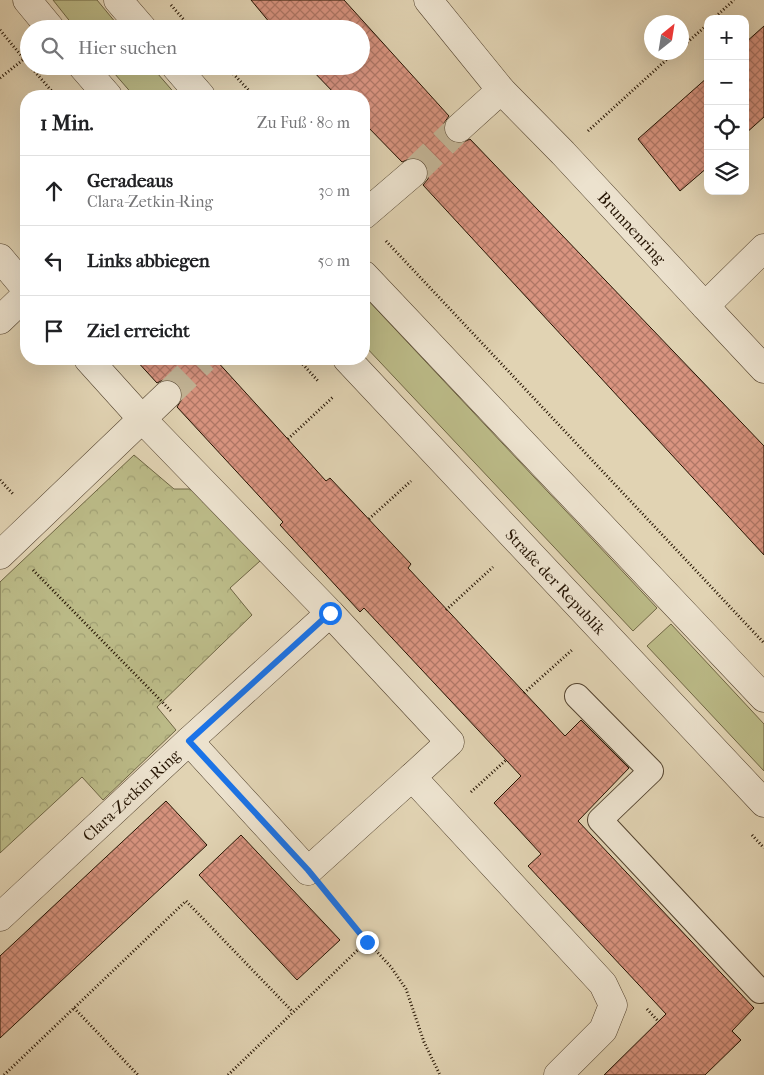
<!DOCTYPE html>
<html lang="de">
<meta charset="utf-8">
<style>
:root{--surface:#fff;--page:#f6f6f6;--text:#202124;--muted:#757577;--line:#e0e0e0}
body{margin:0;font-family:"IM FELL French Canon",serif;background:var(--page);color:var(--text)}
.controls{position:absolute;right:15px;top:15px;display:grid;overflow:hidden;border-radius:10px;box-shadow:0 5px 20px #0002}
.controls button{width:45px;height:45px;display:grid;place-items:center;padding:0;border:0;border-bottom:1px solid var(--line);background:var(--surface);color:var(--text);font:25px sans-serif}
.compass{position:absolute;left:644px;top:15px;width:45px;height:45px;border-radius:50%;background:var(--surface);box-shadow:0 5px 20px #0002;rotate:30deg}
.stop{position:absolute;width:15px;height:15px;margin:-11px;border:4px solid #1a73e8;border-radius:50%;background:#fff}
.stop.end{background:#1a73e8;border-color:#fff;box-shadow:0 1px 5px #0008}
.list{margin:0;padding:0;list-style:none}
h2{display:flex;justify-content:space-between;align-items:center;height:65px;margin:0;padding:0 20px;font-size:21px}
h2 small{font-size:16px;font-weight:400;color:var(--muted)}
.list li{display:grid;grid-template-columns:32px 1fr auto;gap:15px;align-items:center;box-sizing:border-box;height:70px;padding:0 20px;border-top:1px solid var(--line)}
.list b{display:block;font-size:19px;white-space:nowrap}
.list p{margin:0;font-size:16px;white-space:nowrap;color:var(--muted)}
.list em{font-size:16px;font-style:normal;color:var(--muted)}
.icon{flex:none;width:28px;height:28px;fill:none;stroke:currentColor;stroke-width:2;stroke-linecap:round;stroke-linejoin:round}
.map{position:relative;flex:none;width:764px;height:1075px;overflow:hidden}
.search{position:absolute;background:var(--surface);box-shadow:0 5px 20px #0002;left:20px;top:20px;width:350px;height:55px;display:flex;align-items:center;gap:12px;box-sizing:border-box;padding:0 18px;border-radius:28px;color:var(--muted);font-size:19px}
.panel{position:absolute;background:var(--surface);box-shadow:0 5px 20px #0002;left:20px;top:90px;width:350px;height:275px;border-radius:20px}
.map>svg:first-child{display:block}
.grass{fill:#bbba87;stroke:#6f6644}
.park{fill:url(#park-crowns);stroke:#6f6644}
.building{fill:url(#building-cross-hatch);stroke:#231201}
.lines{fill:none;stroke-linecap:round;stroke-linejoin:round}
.minor-tunnel{stroke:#c4b698;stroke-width:28;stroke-dasharray:28 14;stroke-linecap:butt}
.pedestrian-casing{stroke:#52422e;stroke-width:26}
.minor-casing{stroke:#52422e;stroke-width:29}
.tertiary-casing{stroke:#52422e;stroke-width:29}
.path{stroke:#231201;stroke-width:3;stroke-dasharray:1 2.5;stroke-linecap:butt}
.pedestrian{stroke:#ece2ce;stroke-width:24}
.minor{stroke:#ece2ce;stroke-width:28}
.tertiary{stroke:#ece2ce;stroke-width:28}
.route{stroke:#1a73e8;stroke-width:6}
.labels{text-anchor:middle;stroke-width:4;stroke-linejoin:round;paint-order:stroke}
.street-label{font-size:16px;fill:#231201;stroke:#ece2ce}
</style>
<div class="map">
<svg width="764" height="1075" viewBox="0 0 764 1075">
<defs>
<pattern id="park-crowns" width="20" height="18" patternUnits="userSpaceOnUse" patternTransform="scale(1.25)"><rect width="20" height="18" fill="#bbba87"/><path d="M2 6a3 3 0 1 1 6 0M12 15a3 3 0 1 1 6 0" fill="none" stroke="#a09f73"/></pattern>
<pattern id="building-cross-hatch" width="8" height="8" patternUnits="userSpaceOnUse" patternTransform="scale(1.25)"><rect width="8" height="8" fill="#d99480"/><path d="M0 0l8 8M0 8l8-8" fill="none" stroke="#b07766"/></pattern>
</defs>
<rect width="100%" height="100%" fill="#e1d3b3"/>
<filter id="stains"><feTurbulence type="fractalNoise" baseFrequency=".004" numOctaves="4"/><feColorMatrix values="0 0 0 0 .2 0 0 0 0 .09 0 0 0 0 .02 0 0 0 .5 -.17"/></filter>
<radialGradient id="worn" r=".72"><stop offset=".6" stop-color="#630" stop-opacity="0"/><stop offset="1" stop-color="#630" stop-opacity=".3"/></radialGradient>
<g class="grass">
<polygon points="53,0 97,0 121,29 76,29"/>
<polygon points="108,66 151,66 177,96 134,96"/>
<polygon points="364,296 657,608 633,631 364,345"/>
<polygon points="671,624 764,724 764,771 647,646"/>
</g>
<polygon class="park" points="134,455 174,489 195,489 260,561 230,588 252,615 157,707 176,730 103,800 82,777 0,853 0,582"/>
<g class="building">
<polygon points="251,0 344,0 449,116 444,123 444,131 448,139 455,143 462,143 470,139 764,446 764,555 423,185 428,179 428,171 424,162 418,158 411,158 402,162 364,123 364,96 337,96 308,66 361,66 361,29 275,29"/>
<polygon points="764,26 764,117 745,134 745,43"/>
<polygon points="708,77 708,167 680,191 638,139"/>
<polygon points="135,359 215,359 326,481 330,478 411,564 408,568 565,736 581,720 629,768 578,821 754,1008 732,1031 741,1040 705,1075 604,1075 666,1014 528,866 541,854 494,803 521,776 364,608 360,612 280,525 283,522 177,407 182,399 182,391 179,385 171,380 163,380 157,383"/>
<polygon points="166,801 207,845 0,1038 0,956"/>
<polygon points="241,835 340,940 297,980 199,875"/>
</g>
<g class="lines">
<g class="minor-tunnel">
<polyline points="413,173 459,128"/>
<polyline points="167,395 204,359"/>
</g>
<g class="pedestrian-casing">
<polyline id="pedestrian" points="577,696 651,771 600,820 760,991"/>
</g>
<g class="minor-casing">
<g id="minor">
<path id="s1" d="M428 0 501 90 563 153 705 306 764 248"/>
<polyline points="459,128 501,90"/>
<polyline points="364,215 413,173"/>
<polyline points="0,258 26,289"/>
<polyline points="705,306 764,369"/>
<polyline points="0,320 26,295"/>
<polyline points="0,555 167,395"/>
<polyline points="330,613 450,742 412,777 603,984 613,1005 603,1030 558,1075"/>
<polyline points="189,741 308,871 412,777"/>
<path id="s2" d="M0 917 189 741 330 613 143 420 88 359"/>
</g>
</g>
<g class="tertiary-casing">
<g id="tertiary">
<polyline points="27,0 51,29"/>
<polyline points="118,0 143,29"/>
<polyline points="82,66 108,96"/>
<polyline points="175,66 201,96"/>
<polyline points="364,275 764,698"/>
<path id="s3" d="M347 359 764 803"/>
</g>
</g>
<g class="path">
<polyline points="171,5 192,29"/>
<polyline points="713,19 734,0"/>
<polyline points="0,30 29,65"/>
<polyline points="682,47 708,24"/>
<polyline points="30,66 56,96"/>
<polyline points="226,66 254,96"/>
<polyline points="0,78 24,59"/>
<polyline points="588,131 675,52"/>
<polyline points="386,241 764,643"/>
<polyline points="298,359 318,381"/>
<polyline points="288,439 333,397"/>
<polyline points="0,480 13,494"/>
<polyline points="369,519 411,481"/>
<polyline points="33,570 172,712"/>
<polyline points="446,610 493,567"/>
<polyline points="524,693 572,650"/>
<polyline points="471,792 506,760"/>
<polyline points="752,835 764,848"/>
<polyline points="330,897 367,941 391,967 406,989 424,1042 440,1075"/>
<polyline points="74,1008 138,1075"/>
<polyline points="647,1009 658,1021"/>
<polyline points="4,1075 186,901 293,1012"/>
<polyline points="228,1075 367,941"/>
</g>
<use href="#pedestrian" class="pedestrian"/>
<use href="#minor" class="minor"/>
<use href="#tertiary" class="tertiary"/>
</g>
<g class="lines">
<polyline class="route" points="330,613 189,741 308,870 367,942"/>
</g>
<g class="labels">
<g class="street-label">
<text dy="6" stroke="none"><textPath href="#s1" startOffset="306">Brunnenring</textPath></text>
<text dy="6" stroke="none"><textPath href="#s3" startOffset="305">Straße der Republik</textPath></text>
<text dy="6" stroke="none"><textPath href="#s2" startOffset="179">Clara-Zetkin-Ring</textPath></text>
</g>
</g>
<rect width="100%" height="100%" filter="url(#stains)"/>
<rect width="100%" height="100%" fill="url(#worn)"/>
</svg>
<div class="controls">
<button>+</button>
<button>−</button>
<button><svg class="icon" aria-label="locate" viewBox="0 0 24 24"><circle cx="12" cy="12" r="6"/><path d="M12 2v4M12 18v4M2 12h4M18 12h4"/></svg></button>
<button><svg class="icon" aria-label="layers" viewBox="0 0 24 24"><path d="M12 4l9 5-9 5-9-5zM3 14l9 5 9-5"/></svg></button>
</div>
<svg class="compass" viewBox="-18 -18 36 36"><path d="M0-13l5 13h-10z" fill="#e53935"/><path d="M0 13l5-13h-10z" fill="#757577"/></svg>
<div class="stop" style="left:330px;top:613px"></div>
<div class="stop end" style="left:367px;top:942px"></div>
<div class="search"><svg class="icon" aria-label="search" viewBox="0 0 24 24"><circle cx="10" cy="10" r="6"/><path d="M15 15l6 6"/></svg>Hier suchen</div>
<section class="panel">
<h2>1 Min.<small>Zu Fuß · 80 m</small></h2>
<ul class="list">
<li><svg class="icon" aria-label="ahead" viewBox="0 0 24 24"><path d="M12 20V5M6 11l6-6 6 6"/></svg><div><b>Geradeaus</b><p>Clara-Zetkin-Ring</p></div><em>30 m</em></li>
<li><svg class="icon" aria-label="left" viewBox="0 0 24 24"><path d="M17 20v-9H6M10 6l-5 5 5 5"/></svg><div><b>Links abbiegen</b></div><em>50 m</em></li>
<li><svg class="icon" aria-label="arrive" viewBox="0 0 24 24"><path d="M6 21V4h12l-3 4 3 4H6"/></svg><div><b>Ziel erreicht</b></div></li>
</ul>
</section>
</div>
